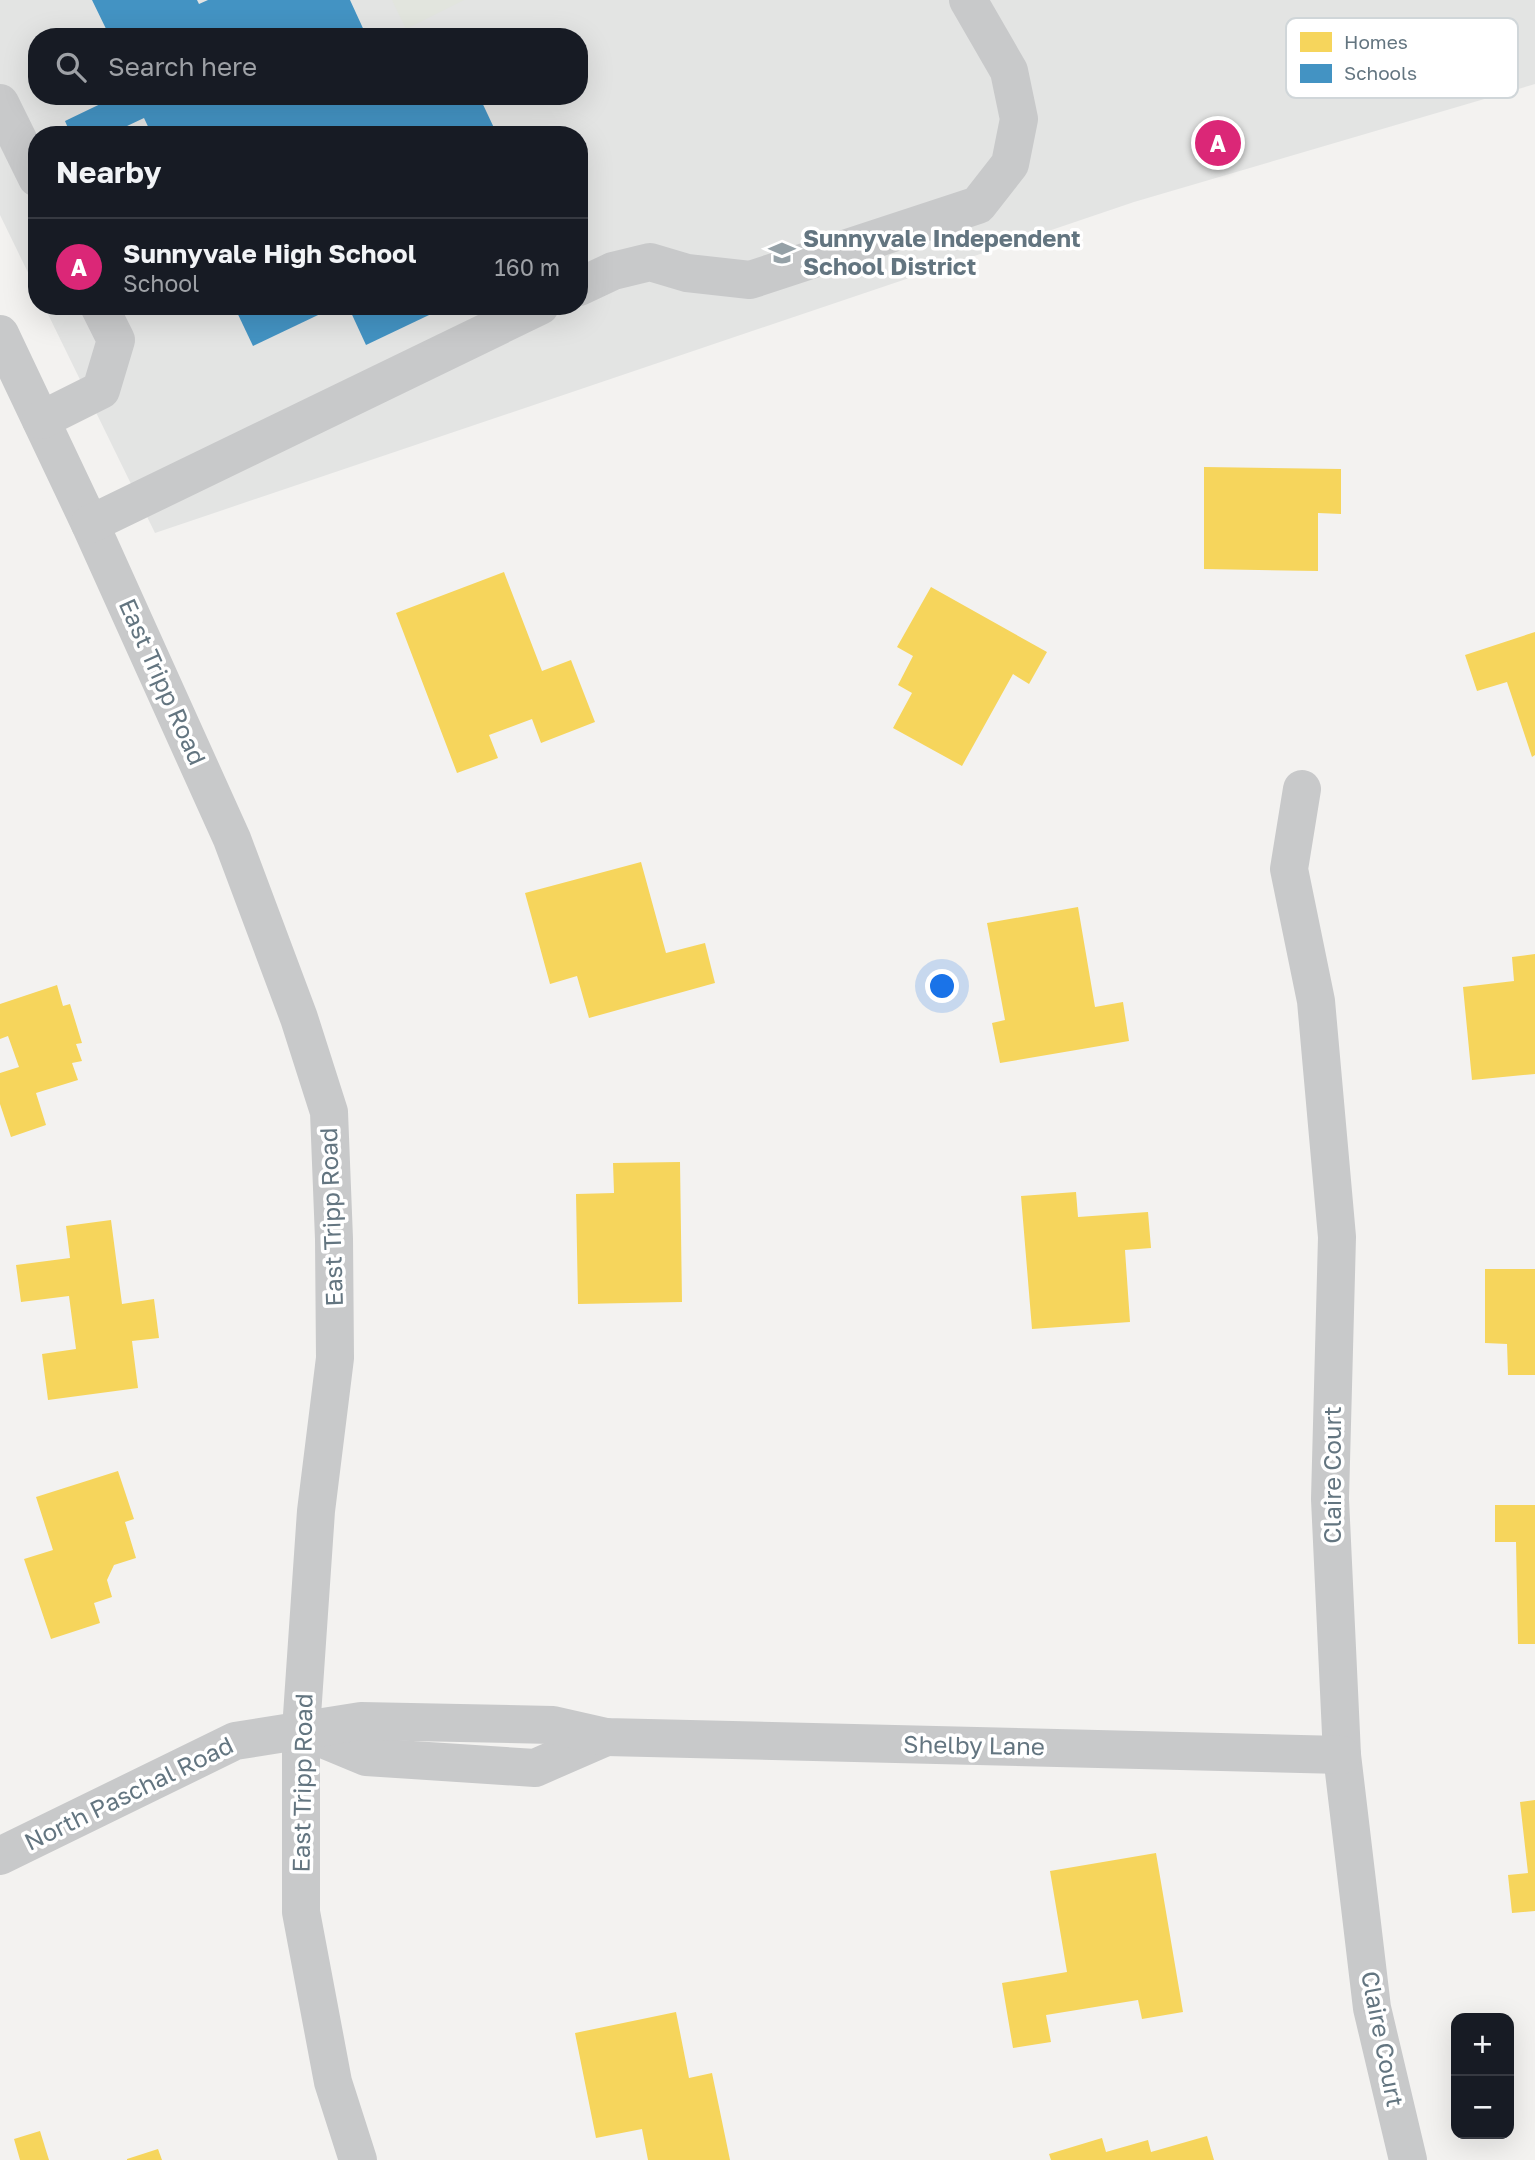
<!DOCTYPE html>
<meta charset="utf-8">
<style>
:root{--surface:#171b24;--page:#20242c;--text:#f1f3f6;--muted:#9ea1a6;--line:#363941;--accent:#db2777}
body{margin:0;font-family:"Golos Text",sans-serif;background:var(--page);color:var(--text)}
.controls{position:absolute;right:21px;bottom:21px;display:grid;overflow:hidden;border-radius:14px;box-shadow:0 7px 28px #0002}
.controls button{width:63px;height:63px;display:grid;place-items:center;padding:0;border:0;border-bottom:2px solid var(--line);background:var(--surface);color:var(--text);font:35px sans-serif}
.you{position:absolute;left:943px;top:987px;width:24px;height:24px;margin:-18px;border:5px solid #fff;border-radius:50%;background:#1a73e8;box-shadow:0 0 0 10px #1a73e833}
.badge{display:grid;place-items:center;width:46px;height:46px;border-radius:50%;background:var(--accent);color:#fff;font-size:23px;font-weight:700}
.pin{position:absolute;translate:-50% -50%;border:4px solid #fff;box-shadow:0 2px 7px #0006}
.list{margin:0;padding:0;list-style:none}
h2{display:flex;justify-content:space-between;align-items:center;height:91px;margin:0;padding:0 28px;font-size:30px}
h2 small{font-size:23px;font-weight:400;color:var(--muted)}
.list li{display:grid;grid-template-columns:46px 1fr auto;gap:21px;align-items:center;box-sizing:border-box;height:98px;padding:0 28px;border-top:2px solid var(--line)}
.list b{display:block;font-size:26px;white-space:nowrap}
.list p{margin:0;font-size:23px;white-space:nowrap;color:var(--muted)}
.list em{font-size:23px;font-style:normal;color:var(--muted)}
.icon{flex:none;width:38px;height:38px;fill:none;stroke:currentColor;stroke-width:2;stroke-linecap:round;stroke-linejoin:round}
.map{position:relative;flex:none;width:1535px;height:2160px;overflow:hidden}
.search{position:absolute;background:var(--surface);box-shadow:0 7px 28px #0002;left:28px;top:28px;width:560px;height:77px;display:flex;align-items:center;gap:18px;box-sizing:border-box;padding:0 24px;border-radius:28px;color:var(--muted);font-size:26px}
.panel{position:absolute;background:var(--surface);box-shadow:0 7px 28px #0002;left:28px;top:126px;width:560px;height:189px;border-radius:28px}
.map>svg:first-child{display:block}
.built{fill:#e3e4e3;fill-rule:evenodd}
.green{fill:#e2e5de}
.homes{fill:#f6d55c}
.schools{fill:#4393c3}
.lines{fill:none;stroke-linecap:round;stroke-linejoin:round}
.minor{stroke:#c8c9ca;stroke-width:38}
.labels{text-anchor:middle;stroke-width:7;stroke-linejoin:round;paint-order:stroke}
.poi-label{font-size:24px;font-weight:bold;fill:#637580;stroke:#fff;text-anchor:start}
.street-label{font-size:24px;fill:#637580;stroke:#fff}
.key{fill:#fff;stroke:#d0d6d9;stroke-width:2}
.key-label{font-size:19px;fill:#637580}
</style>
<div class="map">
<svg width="1535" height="2160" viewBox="0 0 1535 2160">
<rect width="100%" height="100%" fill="#f3f2f0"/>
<path class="built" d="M0 0H1535V84L1134 202 155 533 44 306H579V135H37V291L0 215ZM37 37H579V96H37Z"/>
<polygon class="green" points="392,0 464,0 406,29"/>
<g class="homes">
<polygon points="1204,467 1341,469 1341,514 1318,513 1318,571 1204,569"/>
<polygon points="504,572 542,671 571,660 595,722 541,743 532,719 489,735 498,758 457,773 396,613"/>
<polygon points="931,587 1047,652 1029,684 1013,674 962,766 893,728 912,693 898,685 913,656 897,647"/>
<polygon points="1535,632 1535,755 1532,757 1507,682 1477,691 1465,655"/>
<polygon points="641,862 666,953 705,943 715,983 589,1018 577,976 550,984 525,893"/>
<polygon points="1078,907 1095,1007 1123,1002 1129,1041 1000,1063 992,1023 1005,1020 987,923"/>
<polygon points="1535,954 1535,1074 1472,1080 1463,987 1514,981 1512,957"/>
<polygon points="57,985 63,1006 70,1004 82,1043 76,1044 82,1061 72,1063 78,1080 36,1093 46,1125 11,1137 0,1104 0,1073 19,1067 8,1036 0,1039 0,1004"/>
<polygon points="680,1162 682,1302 578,1304 576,1194 614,1193 613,1163"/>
<polygon points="1076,1192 1078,1217 1148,1212 1151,1248 1125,1250 1130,1322 1032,1329 1021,1196"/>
<polygon points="111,1220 122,1304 154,1299 159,1338 132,1341 138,1388 48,1400 42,1354 76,1349 69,1296 21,1302 16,1265 70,1258 66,1226"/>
<polygon points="1485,1269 1535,1269 1535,1375 1508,1375 1507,1344 1485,1343"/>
<polygon points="118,1471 134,1519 125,1522 136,1558 114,1565 107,1580 112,1597 94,1603 100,1623 51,1639 24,1559 53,1550 36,1497"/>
<polygon points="1495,1505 1535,1505 1535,1644 1518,1644 1516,1542 1495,1542"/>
<polygon points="1535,1800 1535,1911 1512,1913 1508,1875 1528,1873 1520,1802"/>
<polygon points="1156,1853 1183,2012 1142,2019 1138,2000 1046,2015 1051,2042 1013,2048 1002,1983 1067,1972 1050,1871"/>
<polygon points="676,2012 689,2078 712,2073 730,2160 648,2160 642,2129 596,2138 575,2033"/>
<polygon points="40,2131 49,2160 20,2160 14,2139"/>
<polygon points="1207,2136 1214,2160 1051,2160 1049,2154 1102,2138 1106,2152 1148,2140 1151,2152"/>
<polygon points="158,2149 162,2160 127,2160 127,2159"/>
</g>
<g class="schools">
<polygon points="92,0 197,0 199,4 208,0 350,0 367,37 110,37"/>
<polygon points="117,96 479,96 495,130 486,135 152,135 144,118 108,135 71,135 65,121"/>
<polygon points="234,306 337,306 253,346"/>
<polygon points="348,306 448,306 366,345"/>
</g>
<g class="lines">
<g class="minor">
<polyline points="0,103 37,178"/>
<polyline points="579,287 613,271 650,262 687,273 750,280 978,205 1010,164 1019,119 1009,71 968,0"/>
<polyline points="0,334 90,524 232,839 299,1018 329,1112 334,1239 335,1358 316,1511 301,1730 301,1912 333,2082 358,2160"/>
<polyline points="41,420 101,390 116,340 99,306"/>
<polyline points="90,524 540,306"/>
<polyline points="1302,789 1289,869 1316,1001 1337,1237 1330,1499 1342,1755 1372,2008 1408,2160"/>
<polyline points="301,1730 366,1757 535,1768 606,1737"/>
<polyline points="0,1856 235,1741 361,1721 553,1725 606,1737 1342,1755"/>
</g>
</g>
<defs>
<g id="school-bare" transform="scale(2.1)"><path d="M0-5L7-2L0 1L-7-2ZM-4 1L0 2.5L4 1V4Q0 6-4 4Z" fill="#95a1a7" stroke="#fff" stroke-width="2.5" paint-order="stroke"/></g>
</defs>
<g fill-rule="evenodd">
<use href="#school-bare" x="782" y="253"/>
</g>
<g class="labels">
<g class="poi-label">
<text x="803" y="247">Sunnyvale Independent<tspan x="803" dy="28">School District</tspan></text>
</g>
<g class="street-label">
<text transform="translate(162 682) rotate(66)" y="8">East Tripp Road</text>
<text transform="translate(332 1217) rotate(-92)" y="8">East Tripp Road</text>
<text transform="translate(1333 1475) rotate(-90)" y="8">Claire Court</text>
<text transform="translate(974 1746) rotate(1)" y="8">Shelby Lane</text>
<text transform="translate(303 1783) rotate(-89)" y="8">East Tripp Road</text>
<text transform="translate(129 1794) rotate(-26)" y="8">North Paschal Road</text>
<text transform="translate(1382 2039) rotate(79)" y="8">Claire Court</text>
</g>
</g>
<rect x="1286" y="18" width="232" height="80" rx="10" class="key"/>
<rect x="1300" y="32" width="32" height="20" fill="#f6d55c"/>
<rect x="1300" y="64" width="32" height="19" fill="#4393c3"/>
<g class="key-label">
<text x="1344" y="49">Homes</text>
<text x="1344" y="80">Schools</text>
</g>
</svg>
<div class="controls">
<button>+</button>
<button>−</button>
</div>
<div class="you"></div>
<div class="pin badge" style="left:1218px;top:143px">A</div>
<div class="search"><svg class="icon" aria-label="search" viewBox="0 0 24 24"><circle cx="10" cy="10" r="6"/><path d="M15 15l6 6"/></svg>Search here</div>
<section class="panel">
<h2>Nearby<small></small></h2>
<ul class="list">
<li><span class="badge">A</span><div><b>Sunnyvale High School</b><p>School</p></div><em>160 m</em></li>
</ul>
</section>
</div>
